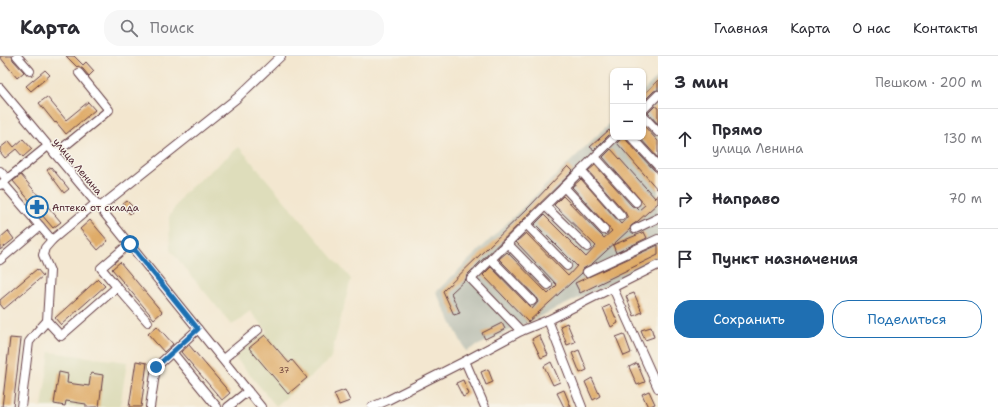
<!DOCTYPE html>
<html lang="ru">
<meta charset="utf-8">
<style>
:root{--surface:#fff;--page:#f7f7f7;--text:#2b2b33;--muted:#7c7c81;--line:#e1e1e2;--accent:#1f6fb2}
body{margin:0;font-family:"Shantell Sans",sans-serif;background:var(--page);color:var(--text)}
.controls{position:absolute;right:12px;top:12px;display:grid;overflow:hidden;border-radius:8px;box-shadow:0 1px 3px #0004}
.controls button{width:36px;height:36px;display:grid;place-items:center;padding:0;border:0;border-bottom:1px solid var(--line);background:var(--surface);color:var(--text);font:20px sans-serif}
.stop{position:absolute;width:12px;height:12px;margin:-9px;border:3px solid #1f6fb2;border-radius:50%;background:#fff}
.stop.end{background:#1f6fb2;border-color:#fff;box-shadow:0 1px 4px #0008}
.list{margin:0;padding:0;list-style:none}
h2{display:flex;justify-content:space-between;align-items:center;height:52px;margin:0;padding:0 16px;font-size:17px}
h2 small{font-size:13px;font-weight:400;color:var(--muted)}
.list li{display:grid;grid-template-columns:26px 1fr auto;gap:12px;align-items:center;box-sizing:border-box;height:60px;padding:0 16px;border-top:1px solid var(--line)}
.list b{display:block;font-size:15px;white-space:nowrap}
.list p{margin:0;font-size:13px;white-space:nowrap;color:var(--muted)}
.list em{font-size:13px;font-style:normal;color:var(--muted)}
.actions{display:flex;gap:8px;padding:12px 16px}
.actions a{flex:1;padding:9px 0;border:1px solid var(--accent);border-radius:16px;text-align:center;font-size:14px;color:var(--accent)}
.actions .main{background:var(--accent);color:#fff}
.icon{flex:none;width:22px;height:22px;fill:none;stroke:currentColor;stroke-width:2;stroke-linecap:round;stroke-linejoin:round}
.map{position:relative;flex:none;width:658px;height:351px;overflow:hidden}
header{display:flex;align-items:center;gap:24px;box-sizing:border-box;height:56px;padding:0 20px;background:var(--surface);border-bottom:1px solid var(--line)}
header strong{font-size:19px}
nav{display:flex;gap:22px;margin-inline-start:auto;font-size:14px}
.search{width:280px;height:36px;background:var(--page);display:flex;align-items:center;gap:10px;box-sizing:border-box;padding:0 14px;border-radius:16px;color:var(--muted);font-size:15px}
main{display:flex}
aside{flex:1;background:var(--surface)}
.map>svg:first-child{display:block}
.built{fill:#deddbb}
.industrial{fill:#c3c6b9}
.building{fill:#dfab67}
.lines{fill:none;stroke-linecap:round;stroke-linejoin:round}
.minor-casing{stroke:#633d44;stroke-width:10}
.minor{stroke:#fff;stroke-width:8}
.route{stroke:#1f6fb2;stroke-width:5}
.labels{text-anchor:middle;stroke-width:3;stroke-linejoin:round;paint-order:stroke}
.number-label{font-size:8px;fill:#6f423a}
.street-label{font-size:10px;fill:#4a1f2b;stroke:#f7f3e8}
.poi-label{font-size:10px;fill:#4a1f2b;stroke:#f7f3e8;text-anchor:start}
</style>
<header>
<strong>Карта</strong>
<div class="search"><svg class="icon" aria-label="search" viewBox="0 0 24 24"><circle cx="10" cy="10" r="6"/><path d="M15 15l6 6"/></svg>Поиск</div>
<nav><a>Главная</a><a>Карта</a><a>О нас</a><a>Контакты</a></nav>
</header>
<main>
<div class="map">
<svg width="658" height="351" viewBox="0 0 658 351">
<rect width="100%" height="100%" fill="#f7f3e8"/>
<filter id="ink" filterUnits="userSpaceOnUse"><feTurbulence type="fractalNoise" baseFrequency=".025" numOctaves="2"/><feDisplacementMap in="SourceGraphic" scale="8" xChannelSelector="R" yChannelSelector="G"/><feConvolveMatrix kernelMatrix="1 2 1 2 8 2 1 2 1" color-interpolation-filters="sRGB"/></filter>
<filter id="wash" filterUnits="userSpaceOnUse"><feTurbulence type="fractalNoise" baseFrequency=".012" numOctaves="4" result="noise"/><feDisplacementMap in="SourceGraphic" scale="16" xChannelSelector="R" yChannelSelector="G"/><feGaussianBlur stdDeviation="0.9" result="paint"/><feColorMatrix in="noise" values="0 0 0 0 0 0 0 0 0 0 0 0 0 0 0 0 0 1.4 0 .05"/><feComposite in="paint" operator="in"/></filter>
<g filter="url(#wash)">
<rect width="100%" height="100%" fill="#f3e7d0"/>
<g class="built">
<polygon points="239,91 351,223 330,304 276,350 235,301 267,275 250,255 232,269 170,194 169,161 184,137"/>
<polygon points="50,296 127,306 120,351 42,351"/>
</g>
<polygon class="industrial" points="658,20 658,205 466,295 436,236 613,64 613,81 643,81 643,35"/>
<g id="blocks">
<g class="building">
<polygon points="0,0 12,0 13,4 24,16 17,22 0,1"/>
<polygon points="66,0 74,0 83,9 86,6 94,15 89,20 83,13 78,10 77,11"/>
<polygon points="45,14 50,19 31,35 26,30"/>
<polygon points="658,24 658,34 654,35 643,46 643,40"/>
<polygon points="47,41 66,64 88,46 95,54 66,78 56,66 55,67 39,47"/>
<polygon points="655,50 658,52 658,68 648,57"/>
<polygon points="643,69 658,85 658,102 639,81 643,81"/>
<polygon points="609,74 611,77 594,94 590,91"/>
<polygon points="623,81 626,81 627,85 654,114 658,117 658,134 617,87"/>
<polygon points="23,83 32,93 23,101 16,93 5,102 0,96 0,92 9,85 14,91"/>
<polygon points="611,93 655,142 658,138 658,147 638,165 631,170 630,173 592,208 583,213 582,217 528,266 483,219 491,211 532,253 538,246 536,241 499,203 507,196 548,238 557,229 516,186 526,177 568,220 577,210 535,168 544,159 586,201 596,190 554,149 563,140 604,182 612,175 572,131 581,123 621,168 628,162 625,156 588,115 595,109 632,150 636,151 639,154 645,149 603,101"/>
<polygon points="568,110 573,115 467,219 466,223 451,237 460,257 454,259 443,235 530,150"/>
<polygon points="51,111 69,133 64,137 47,114"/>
<polygon points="21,119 61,166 53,172 13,125"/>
<polygon points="127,145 135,153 130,158 122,149"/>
<polygon points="90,164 108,185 98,194 80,173"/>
<polygon points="8,175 14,183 0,194 0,182"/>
<polygon points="644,176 647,182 616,197 613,189"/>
<polygon points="658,189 658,199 580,237 575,227"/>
<polygon points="120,206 162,256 154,263 112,213"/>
<polygon points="37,213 43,220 4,253 0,248 0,244"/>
<polygon points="98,223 105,230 61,269 55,262"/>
<polygon points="634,237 642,256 634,260 626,240"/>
<polygon points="610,249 618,267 611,271 603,252"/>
<polygon points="502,267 505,273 485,283 482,277"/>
<polygon points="567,267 575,286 567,289 560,270"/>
<polygon points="157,270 173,288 164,296 148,278"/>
<polygon points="651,271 654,281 645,284 641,274"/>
<polygon points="624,278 631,297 624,300 616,281"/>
<polygon points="265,279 289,307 292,304 307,322 288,338 249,292"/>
<polygon points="539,279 548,299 541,302 532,283"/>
<polygon points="10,282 21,283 13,351 2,351"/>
<polygon points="189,289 230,337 222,344 181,296"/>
<polygon points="579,294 587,314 580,317 572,297"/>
<polygon points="136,305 147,307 141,351 129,351"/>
<polygon points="551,306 560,326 553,329 544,310"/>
<polygon points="637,307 645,326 637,329 629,311"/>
<polygon points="488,313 493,326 486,329 481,316"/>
<polygon points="59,316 68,318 67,327 89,330 91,317 103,319 99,351 86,351 86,348 66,345 65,350 54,348"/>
<polygon points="592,322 600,340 593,344 585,326"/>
<polygon points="463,324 469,338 463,341 456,327"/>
<polygon points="345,334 350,345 339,349 334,338"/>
<polygon points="564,334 571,351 564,351 557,337"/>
<polygon points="649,335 655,348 648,351 642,338"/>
</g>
</g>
</g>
<g filter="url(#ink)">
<use href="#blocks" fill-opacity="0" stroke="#633d44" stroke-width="1"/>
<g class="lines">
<g class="minor-casing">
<g id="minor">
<polyline points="17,0 30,15"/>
<polyline points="0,32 96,147 261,351"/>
<polyline points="643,54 658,39"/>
<polyline points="643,60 658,76"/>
<polyline points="631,81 658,110"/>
<polyline points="55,98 109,54 79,17"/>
<polyline points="595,101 636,146"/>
<polyline points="0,115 7,123"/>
<polyline points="581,115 621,160"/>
<polyline points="3,127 40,170"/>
<polyline points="0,129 48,90"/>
<polyline points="564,131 604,174"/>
<polyline points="545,150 587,191"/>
<polyline points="100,151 237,42 281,0"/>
<polyline points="526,168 567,210"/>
<polyline points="635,173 658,162"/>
<polyline points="52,184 96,147"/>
<polyline points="507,187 548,229"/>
<polyline points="491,203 532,245"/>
<polyline points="0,204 40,170 52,184 45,192 43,199 50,215 47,265 36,277 29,286 21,351"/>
<polyline points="587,216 658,183"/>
<polyline points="117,231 101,212 129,188"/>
<polyline points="613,232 658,332"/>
<polyline points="548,264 582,351"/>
<polyline points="47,265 61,280 117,231 148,266"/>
<polyline points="521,275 471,223 615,81"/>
<polyline points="172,296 217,351"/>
<polyline points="223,303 258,274"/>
<polyline points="465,305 485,351"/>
<polyline points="150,351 156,311 198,273"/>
<polyline points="228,351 248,335"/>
<polyline points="372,351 388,344 465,305 521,275 548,264 658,209"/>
</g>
</g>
<use href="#minor" class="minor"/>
</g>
</g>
<g class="lines" filter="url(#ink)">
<polyline class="route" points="130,188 198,273 156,311"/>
</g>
<defs>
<g id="pharmacy-ring" transform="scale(1.15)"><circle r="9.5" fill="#f7f3e8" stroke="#1f6fb2" stroke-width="1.5"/><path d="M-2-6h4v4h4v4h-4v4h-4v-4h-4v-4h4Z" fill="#1f6fb2"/></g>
</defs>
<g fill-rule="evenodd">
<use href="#pharmacy-ring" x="37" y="151"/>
</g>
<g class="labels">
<g class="number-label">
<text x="284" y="317">37</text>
</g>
<g class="street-label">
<text transform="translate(78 110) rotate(50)" y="4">улица Ленина</text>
</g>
<g class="poi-label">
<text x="52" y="155">Аптека от склада</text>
</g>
</g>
</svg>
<div class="controls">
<button>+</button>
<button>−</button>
</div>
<div class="stop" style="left:130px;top:188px"></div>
<div class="stop end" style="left:156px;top:311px"></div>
</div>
<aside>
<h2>3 мин<small>Пешком · 200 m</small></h2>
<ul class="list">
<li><svg class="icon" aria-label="ahead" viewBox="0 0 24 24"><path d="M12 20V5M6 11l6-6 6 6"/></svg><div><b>Прямо</b><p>улица Ленина</p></div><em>130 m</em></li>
<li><svg class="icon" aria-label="right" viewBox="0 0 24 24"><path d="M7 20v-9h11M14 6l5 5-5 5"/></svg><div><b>Направо</b></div><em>70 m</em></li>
<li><svg class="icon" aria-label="arrive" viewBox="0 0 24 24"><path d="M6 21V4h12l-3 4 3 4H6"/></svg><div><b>Пункт назначения</b></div></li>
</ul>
<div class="actions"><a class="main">Сохранить</a><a>Поделиться</a></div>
</aside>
</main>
